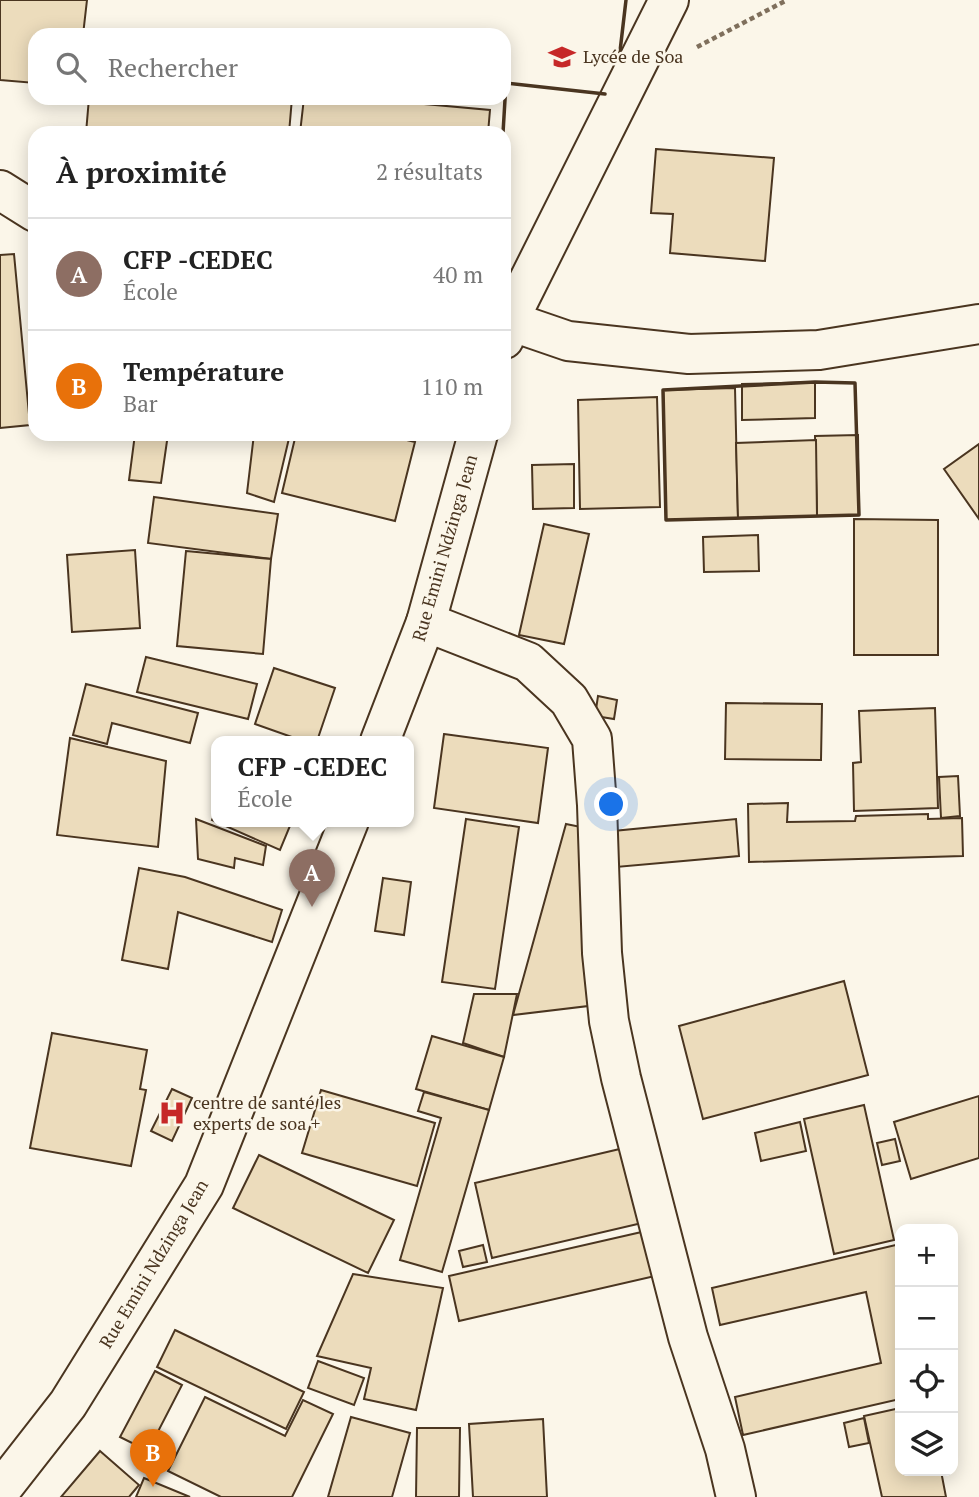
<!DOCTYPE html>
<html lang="fr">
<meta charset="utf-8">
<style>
:root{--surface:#fff;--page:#f6f6f6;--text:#222;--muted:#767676;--line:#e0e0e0;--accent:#2563eb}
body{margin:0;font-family:"PT Serif",serif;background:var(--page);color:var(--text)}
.controls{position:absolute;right:21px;bottom:21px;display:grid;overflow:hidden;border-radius:14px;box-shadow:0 4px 18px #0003}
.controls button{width:63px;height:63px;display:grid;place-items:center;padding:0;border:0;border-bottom:2px solid var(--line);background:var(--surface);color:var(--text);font:35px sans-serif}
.you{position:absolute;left:612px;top:805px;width:24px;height:24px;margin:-18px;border:5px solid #fff;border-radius:50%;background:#1a73e8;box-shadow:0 0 0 10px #1a73e833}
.badge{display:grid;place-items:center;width:46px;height:46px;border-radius:50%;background:var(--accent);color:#fff;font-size:23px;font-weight:700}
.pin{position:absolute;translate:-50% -58px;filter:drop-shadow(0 2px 4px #0008)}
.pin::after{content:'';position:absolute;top:37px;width:24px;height:21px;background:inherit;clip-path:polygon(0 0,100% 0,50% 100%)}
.popup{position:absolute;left:211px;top:736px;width:203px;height:91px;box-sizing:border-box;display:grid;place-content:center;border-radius:14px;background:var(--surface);filter:drop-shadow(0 2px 5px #0005);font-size:23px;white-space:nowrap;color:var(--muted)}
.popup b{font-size:26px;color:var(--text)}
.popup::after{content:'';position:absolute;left:50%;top:100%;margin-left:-14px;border:14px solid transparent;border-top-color:var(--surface)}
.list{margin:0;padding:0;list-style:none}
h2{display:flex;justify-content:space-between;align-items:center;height:91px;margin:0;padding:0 28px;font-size:30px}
h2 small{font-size:23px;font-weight:400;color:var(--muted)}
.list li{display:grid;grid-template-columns:46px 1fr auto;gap:21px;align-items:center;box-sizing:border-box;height:112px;padding:0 28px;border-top:2px solid var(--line)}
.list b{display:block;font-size:26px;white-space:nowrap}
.list p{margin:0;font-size:23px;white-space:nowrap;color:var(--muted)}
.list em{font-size:23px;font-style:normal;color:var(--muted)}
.icon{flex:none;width:38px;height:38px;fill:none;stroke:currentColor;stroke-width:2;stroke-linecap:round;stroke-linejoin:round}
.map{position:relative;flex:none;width:979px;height:1497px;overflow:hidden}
.search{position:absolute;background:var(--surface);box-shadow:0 4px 18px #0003;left:28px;top:28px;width:483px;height:77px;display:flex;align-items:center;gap:18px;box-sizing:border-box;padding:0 24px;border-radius:21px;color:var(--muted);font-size:26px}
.panel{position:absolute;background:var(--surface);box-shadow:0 4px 18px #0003;left:28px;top:126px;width:483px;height:315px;border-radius:21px}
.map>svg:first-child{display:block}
.building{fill:#ecdcbc;stroke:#4a3520;stroke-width:2}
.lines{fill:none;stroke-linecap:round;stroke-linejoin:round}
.street-casing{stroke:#4a3520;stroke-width:42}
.path{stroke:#7f6f5c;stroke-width:4.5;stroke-dasharray:5 3.5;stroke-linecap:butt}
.street{stroke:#fbf6e9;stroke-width:38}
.wall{stroke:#4a3520;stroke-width:3.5}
.labels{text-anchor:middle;stroke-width:5;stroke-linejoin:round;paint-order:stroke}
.poi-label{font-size:18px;fill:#4a3520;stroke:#fbf6e9;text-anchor:start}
.street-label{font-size:18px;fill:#4a3520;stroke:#fbf6e9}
</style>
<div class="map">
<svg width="979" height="1497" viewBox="0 0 979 1497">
<rect width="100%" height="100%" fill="#fbf6e9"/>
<g class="building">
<polygon points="0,0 87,0 83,35 35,35 35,83 0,80"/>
<polygon points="89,98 292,98 289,133 86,133"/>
<polygon points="304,98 358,98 490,110 488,133 300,133"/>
<polygon points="656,149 774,158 765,261 670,253 673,214 651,213"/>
<polygon points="14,254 30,425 0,428 0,255"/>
<polygon points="815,382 815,418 742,420 742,384"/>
<polygon points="735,388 738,518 666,520 663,390"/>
<polygon points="657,397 660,507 580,509 578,400"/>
<polygon points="135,434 168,434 161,483 129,480"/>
<polygon points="254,434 290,434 274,502 247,493"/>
<polygon points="296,434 382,434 415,442 395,521 282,493"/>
<polygon points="858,435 859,515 817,516 815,436"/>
<polygon points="816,440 817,516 738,518 736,443"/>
<polygon points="979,444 979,519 944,469"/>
<polygon points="574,464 574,508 533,509 532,465"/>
<polygon points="154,497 278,514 271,559 148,543"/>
<polygon points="854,519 938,520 938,655 854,655"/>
<polygon points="544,524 589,534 564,644 519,635"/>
<polygon points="758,535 759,571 704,572 703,537"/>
<polygon points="135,550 140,628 72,632 67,555"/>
<polygon points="186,551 271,559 263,654 177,646"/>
<polygon points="146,657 257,684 248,719 137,692"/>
<polygon points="274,668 335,688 317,741 303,741 255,724"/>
<polygon points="86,684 198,713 190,743 112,723 107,744 73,735"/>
<polygon points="598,696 617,700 614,719 595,716"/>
<polygon points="726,703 822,704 821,760 725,759"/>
<polygon points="935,708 938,808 854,811 853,763 861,762 859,711"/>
<polygon points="444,734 548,748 538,823 434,808"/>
<polygon points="70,738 166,761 158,847 57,835"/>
<polygon points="958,776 960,816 941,818 939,777"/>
<polygon points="788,803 787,822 855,821 856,816 928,814 928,819 962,818 963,856 749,862 748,804"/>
<polygon points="216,811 216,821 292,821 280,850 212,820"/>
<polygon points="196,819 266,846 263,865 235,858 234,868 198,859"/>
<polygon points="466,819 519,827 495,989 442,982"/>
<polygon points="736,819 739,856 605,868 603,832"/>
<polygon points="566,824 586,828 588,1006 513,1015"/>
<polygon points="139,868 185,877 282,910 272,942 178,912 168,969 122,960"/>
<polygon points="383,878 411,882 404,935 375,931"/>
<polygon points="844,981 868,1075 703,1119 679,1026"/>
<polygon points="474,994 517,994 504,1057 463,1043"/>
<polygon points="52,1033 147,1050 140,1089 146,1090 131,1166 30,1148"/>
<polygon points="432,1036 504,1057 489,1110 416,1089"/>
<polygon points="172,1089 192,1098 172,1141 151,1131"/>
<polygon points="321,1090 435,1123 417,1186 302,1153"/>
<polygon points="424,1092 489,1110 442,1272 400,1260 441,1118 418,1111"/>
<polygon points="979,1096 979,1158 911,1179 894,1122"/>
<polygon points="864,1105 894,1240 834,1254 804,1119"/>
<polygon points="800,1122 806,1151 761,1161 755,1133"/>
<polygon points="895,1139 900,1161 882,1165 877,1143"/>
<polygon points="624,1148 642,1223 492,1258 475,1183"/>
<polygon points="259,1155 394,1220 368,1273 233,1208"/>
<polygon points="646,1231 655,1276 459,1321 449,1276"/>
<polygon points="900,1244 900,1399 743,1435 735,1397 881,1363 866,1292 720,1325 712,1288"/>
<polygon points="483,1245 487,1262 463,1267 459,1251"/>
<polygon points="353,1274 443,1288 416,1410 364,1399 371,1368 317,1356"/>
<polygon points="175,1330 304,1392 286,1429 157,1367"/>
<polygon points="318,1361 364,1378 354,1405 308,1388"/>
<polygon points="155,1371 182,1385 148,1451 120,1437"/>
<polygon points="205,1397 285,1436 303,1400 333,1414 292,1497 221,1497 168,1471"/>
<polygon points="900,1408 900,1471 941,1471 946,1497 882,1497 864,1416"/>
<polygon points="351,1417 410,1433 392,1497 328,1497"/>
<polygon points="864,1418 869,1443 849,1447 844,1423"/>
<polygon points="543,1419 547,1497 473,1497 469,1424"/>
<polygon points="417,1428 460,1428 459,1497 416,1497"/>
<polygon points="100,1451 139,1485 129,1497 61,1497"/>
<polygon points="144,1478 190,1497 136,1497"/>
</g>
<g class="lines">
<g class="street-casing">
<g id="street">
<polyline points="0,190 35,212"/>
<polyline points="504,319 568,341 689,354 819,350 979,324"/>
<polyline points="504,339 509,320 669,0"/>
<polyline points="426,622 528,662 569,700 592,739 597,805 602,953 609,1021 621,1078 688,1337 725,1449 736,1497"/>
<polyline points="380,741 426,622 478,434"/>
<polyline points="0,1491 68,1404 204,1185 349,821"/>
</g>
</g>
<polyline class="path" points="697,47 787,0"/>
<use href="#street" class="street"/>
<g class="wall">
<polyline points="619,60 626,0"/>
<polyline points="503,133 506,83 605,94"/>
<polygon points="815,382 855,383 859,515 666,520 663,390"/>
</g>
</g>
<defs>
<g id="school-bare" transform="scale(2.1)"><path d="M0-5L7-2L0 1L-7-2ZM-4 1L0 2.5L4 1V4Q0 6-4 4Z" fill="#c62828" stroke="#fbf6e9" stroke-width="2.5" paint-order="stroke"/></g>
<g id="hospital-bare" transform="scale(2.1)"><path d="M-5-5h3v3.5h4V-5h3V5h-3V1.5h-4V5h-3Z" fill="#c62828" stroke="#fbf6e9" stroke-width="2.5" paint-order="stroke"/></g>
</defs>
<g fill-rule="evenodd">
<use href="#school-bare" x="562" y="57"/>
<use href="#hospital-bare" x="172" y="1113"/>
</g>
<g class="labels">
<g class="poi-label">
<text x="583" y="63">Lycée de Soa</text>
<text x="193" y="1109">centre de santé les<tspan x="193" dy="21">experts de soa +</tspan></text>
</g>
<g class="street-label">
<text transform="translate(445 548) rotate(-74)" y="6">Rue Emini Ndzinga Jean</text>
<text transform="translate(154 1264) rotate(-59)" y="6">Rue Emini Ndzinga Jean</text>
</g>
</g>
</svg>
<div class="controls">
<button>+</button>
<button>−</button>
<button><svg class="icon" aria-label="locate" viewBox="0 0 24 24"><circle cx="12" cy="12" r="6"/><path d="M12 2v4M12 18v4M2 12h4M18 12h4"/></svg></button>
<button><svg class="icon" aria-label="layers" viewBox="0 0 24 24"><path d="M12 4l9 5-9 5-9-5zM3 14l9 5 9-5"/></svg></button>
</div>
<div class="you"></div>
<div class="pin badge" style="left:312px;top:907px;background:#8d6e63">A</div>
<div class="popup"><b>CFP -CEDEC</b>École</div>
<div class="pin badge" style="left:153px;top:1487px;background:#e8710a">B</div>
<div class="search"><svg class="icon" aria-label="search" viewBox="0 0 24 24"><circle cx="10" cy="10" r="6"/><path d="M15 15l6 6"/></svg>Rechercher</div>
<section class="panel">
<h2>À proximité<small>2 résultats</small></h2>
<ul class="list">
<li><span class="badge" style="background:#8d6e63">A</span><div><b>CFP -CEDEC</b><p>École</p></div><em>40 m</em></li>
<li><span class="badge" style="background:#e8710a">B</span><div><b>Température</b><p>Bar</p></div><em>110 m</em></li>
</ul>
</section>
</div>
